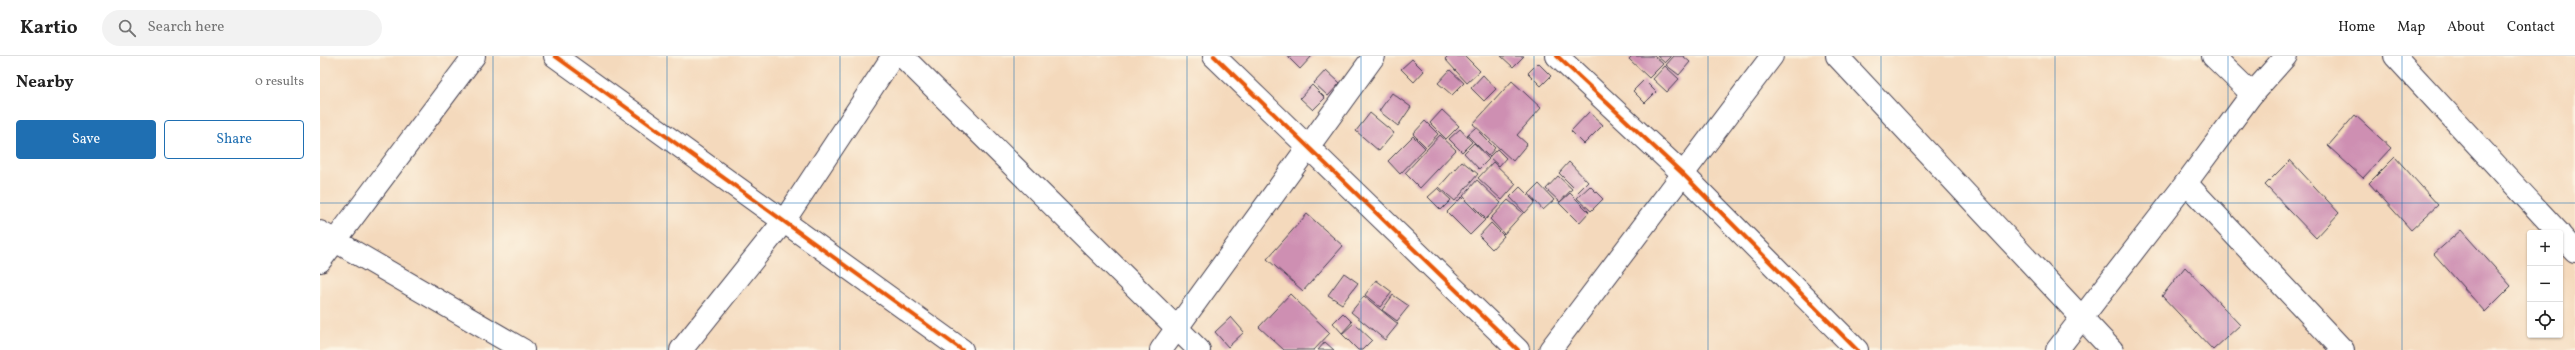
<!DOCTYPE html>
<meta charset="utf-8">
<style>
:root{--surface:#fff;--page:#f2f2f2;--text:#222;--muted:#767676;--line:#e0e0e0;--accent:#1f6fb2}
body{margin:0;font-family:Vollkorn,serif;background:var(--page);color:var(--text)}
.controls{position:absolute;right:12px;bottom:12px;display:grid;overflow:hidden;border-radius:4px;box-shadow:0 1px 3px #0004}
.controls button{width:36px;height:36px;display:grid;place-items:center;padding:0;border:0;border-bottom:1px solid var(--line);background:var(--surface);color:var(--text);font:20px sans-serif}
.list{margin:0;padding:0;list-style:none}
h2{display:flex;justify-content:space-between;align-items:center;height:52px;margin:0;padding:0 16px;font-size:17px}
h2 small{font-size:13px;font-weight:400;color:var(--muted)}
.actions{display:flex;gap:8px;padding:12px 16px}
.actions a{flex:1;padding:9px 0;border:1px solid var(--accent);border-radius:4px;text-align:center;font-size:14px;color:var(--accent)}
.actions .main{background:var(--accent);color:#fff}
.icon{flex:none;width:22px;height:22px;fill:none;stroke:currentColor;stroke-width:2;stroke-linecap:round;stroke-linejoin:round}
.map{position:relative;flex:none;width:2255px;height:294px;overflow:hidden}
header{display:flex;align-items:center;gap:24px;box-sizing:border-box;height:56px;padding:0 20px;background:var(--surface);border-bottom:1px solid var(--line)}
header strong{font-size:19px}
nav{display:flex;gap:22px;margin-inline-start:auto;font-size:14px}
.search{width:280px;height:36px;background:var(--page);display:flex;align-items:center;gap:10px;box-sizing:border-box;padding:0 14px;border-radius:22px;color:var(--muted);font-size:15px}
main{display:flex}
aside{flex:1;background:var(--surface)}
.map>svg:first-child{display:block}
.building{fill:#ce8fb2}
.lines{fill:none;stroke-linecap:round;stroke-linejoin:round}
.street-casing{stroke:#423d4e;stroke-width:24}
.street{stroke:#fff;stroke-width:22}
.cycleway-casing{stroke:#fcf5e5;stroke-width:6}
.cycleway{stroke:#e8590c;stroke-width:4}
.grid{fill:none;stroke:#1f6fb2;stroke-width:1;stroke-opacity:0.55}
</style>
<header>
<strong>Kartio</strong>
<div class="search"><svg class="icon" aria-label="search" viewBox="0 0 24 24"><circle cx="10" cy="10" r="6"/><path d="M15 15l6 6"/></svg>Search here</div>
<nav><a>Home</a><a>Map</a><a>About</a><a>Contact</a></nav>
</header>
<main>
<aside>
<h2>Nearby<small>0 results</small></h2>
<ul class="list">
</ul>
<div class="actions"><a class="main">Save</a><a>Share</a></div>
</aside>
<div class="map">
<svg width="2255" height="294" viewBox="0 0 2255 294">
<rect width="100%" height="100%" fill="#fcf5e5"/>
<filter id="ink" filterUnits="userSpaceOnUse"><feTurbulence type="fractalNoise" baseFrequency=".025" numOctaves="2"/><feDisplacementMap in="SourceGraphic" scale="8" xChannelSelector="R" yChannelSelector="G"/><feConvolveMatrix kernelMatrix="1 2 1 2 8 2 1 2 1" color-interpolation-filters="sRGB"/></filter>
<filter id="wash" filterUnits="userSpaceOnUse"><feTurbulence type="fractalNoise" baseFrequency=".012" numOctaves="4" result="noise"/><feDisplacementMap in="SourceGraphic" scale="16" xChannelSelector="R" yChannelSelector="G"/><feGaussianBlur stdDeviation="0.9" result="paint"/><feColorMatrix in="noise" values="0 0 0 0 0 0 0 0 0 0 0 0 0 0 0 0 0 1.4 0 .05"/><feComposite in="paint" operator="in"/></filter>
<g filter="url(#wash)">
<rect width="100%" height="100%" fill="#f4d9bc"/>
<g id="blocks">
<g class="building">
<polygon points="967,0 992,0 980,13"/>
<polygon points="1128,0 1145,0 1160,15 1147,27 1125,3"/>
<polygon points="1181,0 1204,0 1193,11"/>
<polygon points="1312,0 1334,0 1343,8 1329,22 1309,3"/>
<polygon points="1337,0 1352,0 1345,7"/>
<polygon points="1354,0 1363,0 1370,6 1359,19 1346,9"/>
<polygon points="1092,3 1104,15 1094,26 1081,13"/>
<polygon points="1218,7 1231,20 1221,30 1208,17"/>
<polygon points="1345,10 1359,23 1347,36 1333,23"/>
<polygon points="1006,14 1020,27 1008,40 994,27"/>
<polygon points="1130,14 1144,27 1132,39 1118,27"/>
<polygon points="1163,19 1176,33 1164,45 1151,32"/>
<polygon points="1324,24 1336,36 1325,47 1313,35"/>
<polygon points="1192,25 1221,52 1197,79 1207,88 1193,105 1153,68"/>
<polygon points="992,29 1005,42 993,54 980,42"/>
<polygon points="1072,37 1091,51 1078,70 1059,55"/>
<polygon points="1122,54 1139,70 1126,83 1110,67"/>
<polygon points="1269,56 1283,69 1264,88 1251,75"/>
<polygon points="1050,57 1074,77 1059,95 1036,75"/>
<polygon points="2035,59 2071,92 2043,122 2008,90"/>
<polygon points="1105,65 1118,78 1106,91 1093,78"/>
<polygon points="1155,72 1175,92 1168,100 1147,79"/>
<polygon points="1140,73 1152,86 1142,96 1129,83"/>
<polygon points="1120,79 1136,94 1100,132 1085,117"/>
<polygon points="1093,80 1105,92 1080,118 1068,105"/>
<polygon points="1154,87 1169,103 1159,113 1144,97"/>
<polygon points="1177,93 1186,102 1179,110 1169,101"/>
<polygon points="2075,101 2118,149 2091,174 2049,127"/>
<polygon points="1970,104 2019,157 1996,182 1945,129"/>
<polygon points="1142,105 1158,118 1135,145 1119,131"/>
<polygon points="1173,106 1196,128 1182,144 1158,122"/>
<polygon points="1249,106 1268,126 1258,136 1239,117"/>
<polygon points="1238,120 1252,133 1240,146 1226,133"/>
<polygon points="1157,124 1181,147 1166,163 1143,140"/>
<polygon points="1219,128 1234,144 1223,154 1209,138"/>
<polygon points="1270,130 1283,143 1271,155 1257,142"/>
<polygon points="1200,131 1215,146 1205,157 1190,141"/>
<polygon points="1118,132 1131,144 1121,154 1108,141"/>
<polygon points="1250,137 1269,156 1259,167 1239,147"/>
<polygon points="1142,141 1165,164 1150,179 1127,156"/>
<polygon points="1188,144 1203,157 1184,178 1170,163"/>
<polygon points="987,158 1023,190 983,235 947,203"/>
<polygon points="1171,167 1184,180 1172,193 1159,180"/>
<polygon points="2141,174 2191,230 2165,256 2114,198"/>
<polygon points="1865,211 1920,269 1893,294 1842,240"/>
<polygon points="1024,217 1038,227 1022,248 1008,239"/>
<polygon points="1056,224 1072,236 1060,251 1045,239"/>
<polygon points="970,238 1010,277 994,294 964,294 939,271"/>
<polygon points="1073,239 1089,250 1077,265 1062,254"/>
<polygon points="1044,240 1078,268 1065,284 1031,256"/>
<polygon points="1023,257 1032,266 1022,277 1013,267"/>
<polygon points="911,261 924,276 908,291 895,276"/>
<polygon points="1034,267 1052,284 1042,294 1038,294 1022,278"/>
<polygon points="1005,286 1014,294 998,294"/>
</g>
</g>
</g>
<g filter="url(#ink)">
<use href="#blocks" fill-opacity="0" stroke="#423d4e" stroke-width="1"/>
<g class="lines">
<g class="street-casing">
<g id="street">
<polyline points="235,0 642,294"/>
<polyline points="582,0 879,294"/>
<polyline points="894,0 1198,294"/>
<polyline points="1237,0 1362,117 1537,294"/>
<polyline points="1517,0 1792,294"/>
<polyline points="1893,0 1932,38"/>
<polyline points="2075,0 2239,177"/>
<polyline points="1866,127 2023,294"/>
<polyline points="0,176 203,294"/>
<polyline points="2240,179 2255,195"/>
<polyline points="0,205 154,0"/>
<polyline points="361,294 464,165 573,0"/>
<polyline points="841,294 1054,0"/>
<polyline points="1230,294 1452,0"/>
<polyline points="1737,294 1866,127 1932,38 1966,0"/>
</g>
</g>
<use href="#street" class="street"/>
<g class="cycleway-casing">
<g id="cycleway">
<polyline points="235,0 642,294"/>
<polyline points="894,0 1198,294"/>
<polyline points="1237,0 1362,117 1537,294"/>
</g>
</g>
<use href="#cycleway" class="cycleway"/>
</g>
</g>
<path class="grid" d="M173 0V294M347 0V294M520 0V294M694 0V294M867 0V294M1041 0V294M1214 0V294M1388 0V294M1561 0V294M1735 0V294M1908 0V294M2082 0V294M0 147H2255"/>
</svg>
<div class="controls">
<button>+</button>
<button>−</button>
<button><svg class="icon" aria-label="locate" viewBox="0 0 24 24"><circle cx="12" cy="12" r="6"/><path d="M12 2v4M12 18v4M2 12h4M18 12h4"/></svg></button>
</div>
</div>
</main>
